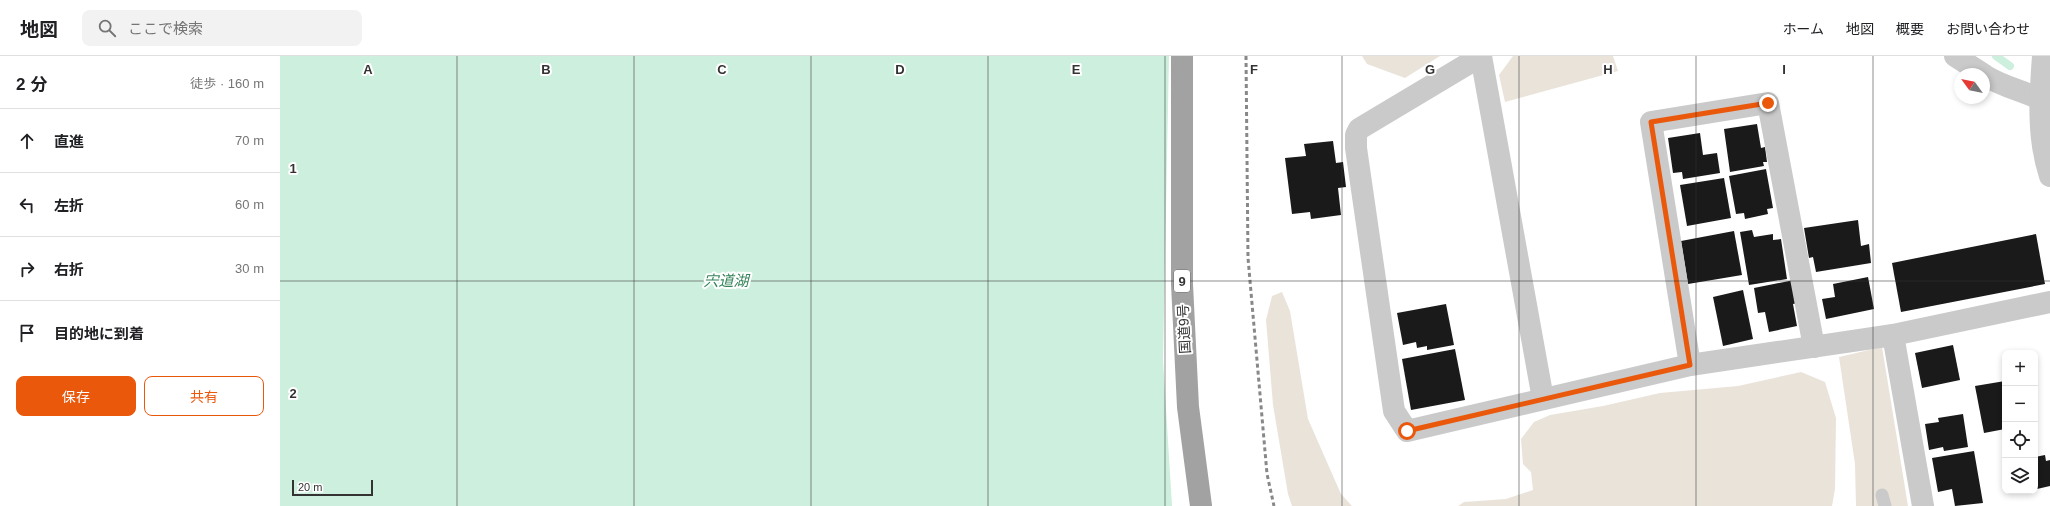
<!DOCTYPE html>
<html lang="ja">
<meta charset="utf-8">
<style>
:root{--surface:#fff;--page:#f2f2f2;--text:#202124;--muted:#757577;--line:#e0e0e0;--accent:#ea580c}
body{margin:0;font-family:Helvetica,"Noto Sans JP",sans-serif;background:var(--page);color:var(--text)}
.controls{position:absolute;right:12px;bottom:12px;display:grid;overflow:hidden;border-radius:8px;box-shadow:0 2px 6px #0003}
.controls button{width:36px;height:36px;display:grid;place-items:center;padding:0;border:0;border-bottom:1px solid var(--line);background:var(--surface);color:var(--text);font:20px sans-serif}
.compass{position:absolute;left:1674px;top:12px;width:36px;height:36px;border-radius:50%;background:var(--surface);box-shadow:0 2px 6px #0003;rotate:303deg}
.scale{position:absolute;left:12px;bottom:10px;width:81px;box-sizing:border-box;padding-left:4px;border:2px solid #333;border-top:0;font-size:11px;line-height:14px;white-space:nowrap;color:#333;-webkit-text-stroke:3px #fff;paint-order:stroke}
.stop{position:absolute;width:12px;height:12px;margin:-9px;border:3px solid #ea580c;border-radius:50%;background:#fff}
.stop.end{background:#ea580c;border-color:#fff;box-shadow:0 1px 4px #0008}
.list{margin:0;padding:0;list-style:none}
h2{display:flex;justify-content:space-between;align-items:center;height:52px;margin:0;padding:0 16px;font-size:17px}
h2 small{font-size:13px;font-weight:400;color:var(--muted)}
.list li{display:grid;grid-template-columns:26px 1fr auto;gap:12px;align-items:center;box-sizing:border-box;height:64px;padding:0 16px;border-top:1px solid var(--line)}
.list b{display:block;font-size:15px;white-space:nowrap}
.list em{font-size:13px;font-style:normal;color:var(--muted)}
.actions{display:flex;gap:8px;padding:12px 16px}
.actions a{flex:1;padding:9px 0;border:1px solid var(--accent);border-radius:8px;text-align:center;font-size:14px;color:var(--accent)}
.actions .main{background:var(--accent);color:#fff}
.icon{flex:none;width:22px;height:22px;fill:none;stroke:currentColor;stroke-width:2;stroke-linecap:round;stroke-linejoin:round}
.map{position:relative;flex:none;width:1770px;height:450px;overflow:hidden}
header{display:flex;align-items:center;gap:24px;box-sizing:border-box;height:56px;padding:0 20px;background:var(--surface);border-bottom:1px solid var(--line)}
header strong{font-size:19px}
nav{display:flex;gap:22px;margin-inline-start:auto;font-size:14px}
.search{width:280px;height:36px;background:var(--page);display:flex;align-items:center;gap:10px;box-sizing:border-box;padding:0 14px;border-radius:8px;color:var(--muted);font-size:15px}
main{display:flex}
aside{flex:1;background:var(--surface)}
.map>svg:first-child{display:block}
.green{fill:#eae3da}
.water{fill:#cdefdd}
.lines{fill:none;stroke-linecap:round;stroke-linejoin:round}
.stream{stroke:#cdefdd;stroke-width:8}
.building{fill:#1a1a1a}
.service{stroke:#cacaca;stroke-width:13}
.minor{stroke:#cacaca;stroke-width:22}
.tertiary{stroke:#cacaca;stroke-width:22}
.trunk{stroke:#a2a2a2;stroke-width:22}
.rail{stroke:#888;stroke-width:3;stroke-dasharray:4 3;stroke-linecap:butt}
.route{stroke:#ea580c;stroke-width:5}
.grid{fill:none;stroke:#333;stroke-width:1;stroke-opacity:0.55}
.labels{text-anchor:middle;stroke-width:4;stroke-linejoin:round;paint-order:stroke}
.shield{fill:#fff;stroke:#707070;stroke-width:1}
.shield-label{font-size:13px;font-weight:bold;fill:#333}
.street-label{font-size:14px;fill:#333;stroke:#fff}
.water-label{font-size:15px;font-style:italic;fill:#35855b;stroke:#fff}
.grid-label{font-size:13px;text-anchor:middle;font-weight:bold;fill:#333;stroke:#fff;stroke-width:4;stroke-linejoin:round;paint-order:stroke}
</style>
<header>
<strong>地図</strong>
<div class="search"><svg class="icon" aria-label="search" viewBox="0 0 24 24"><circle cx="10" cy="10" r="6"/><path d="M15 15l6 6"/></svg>ここで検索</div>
<nav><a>ホーム</a><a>地図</a><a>概要</a><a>お問い合わせ</a></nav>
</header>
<main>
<aside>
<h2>2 分<small>徒歩 · 160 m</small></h2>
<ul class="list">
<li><svg class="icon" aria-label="ahead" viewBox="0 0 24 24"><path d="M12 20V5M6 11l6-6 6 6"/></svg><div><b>直進</b></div><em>70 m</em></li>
<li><svg class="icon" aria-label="left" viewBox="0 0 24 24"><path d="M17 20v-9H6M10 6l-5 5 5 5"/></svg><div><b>左折</b></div><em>60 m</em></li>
<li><svg class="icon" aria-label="right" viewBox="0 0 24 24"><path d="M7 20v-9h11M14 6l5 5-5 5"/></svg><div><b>右折</b></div><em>30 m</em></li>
<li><svg class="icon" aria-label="arrive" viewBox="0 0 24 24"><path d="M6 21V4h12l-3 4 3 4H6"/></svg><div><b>目的地に到着</b></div></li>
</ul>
<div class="actions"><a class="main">保存</a><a>共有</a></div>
</aside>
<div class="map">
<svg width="1770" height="450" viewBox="0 0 1770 450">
<rect width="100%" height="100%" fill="#fff"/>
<g class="green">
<polygon points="1082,0 1160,0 1125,22 1087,8"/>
<polygon points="1233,0 1333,0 1338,15 1225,46 1219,19"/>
<polygon points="1002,236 1010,255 1028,363 1061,438 1072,450 1012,450 1008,438 993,349 986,264 992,240"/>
<polygon points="1602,291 1628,450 1576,450 1575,408 1559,301"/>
<polygon points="1521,316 1545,326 1556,362 1555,433 1552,450 1178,450 1184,446 1226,443 1253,434 1251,416 1243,408 1241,383 1254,366 1270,359 1323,350 1380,337 1458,330"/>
</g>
<polygon class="water" points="0,0 889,0 883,304 892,450 0,450"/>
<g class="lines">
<polyline class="stream" points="1716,0 1730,10"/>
</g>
<g class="building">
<polygon points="1477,68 1481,92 1485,91 1487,106 1483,106 1484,110 1450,116 1444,73"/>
<polygon points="1420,77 1423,99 1437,97 1440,117 1403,123 1402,116 1393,117 1388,82"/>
<polygon points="1053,85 1056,107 1063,106 1066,131 1058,132 1061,159 1031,163 1030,156 1012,158 1005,102 1026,100 1024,88"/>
<polygon points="1486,113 1493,152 1487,153 1488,158 1465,163 1464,157 1456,158 1449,120"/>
<polygon points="1444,122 1451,162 1407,170 1400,129"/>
<polygon points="1578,164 1581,190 1589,188 1591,207 1536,216 1533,201 1529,202 1524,172"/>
<polygon points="1472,174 1474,181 1493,178 1493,184 1501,183 1507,223 1469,229 1460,176"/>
<polygon points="1454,175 1462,219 1408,228 1401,185"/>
<polygon points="1756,178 1765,228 1621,256 1612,207"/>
<polygon points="1588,221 1594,253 1546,263 1542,243 1555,241 1553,228"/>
<polygon points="1514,224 1518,247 1513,248 1517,270 1489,276 1485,256 1478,257 1474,232"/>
<polygon points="1463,234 1473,283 1443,290 1433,241"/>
<polygon points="1166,248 1174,289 1147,294 1147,290 1137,292 1136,286 1123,289 1117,257"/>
<polygon points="1673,289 1680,324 1642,332 1635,297"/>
<polygon points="1175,293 1185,344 1131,354 1122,303"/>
<polygon points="1725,325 1725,373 1704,377 1695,330"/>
<polygon points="1683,358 1688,391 1664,395 1663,391 1649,394 1645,368 1659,366 1658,362"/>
<polygon points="1694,395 1703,447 1675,450 1672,433 1658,436 1652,402"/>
<polygon points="1765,399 1766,405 1770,404 1770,430 1757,433 1755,401"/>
</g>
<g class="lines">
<polyline class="service" points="1602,439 1605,450"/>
<g class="minor">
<polyline points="1201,0 1079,73 1076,79 1076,92 1114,355 1127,375 1410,309 1371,66 1488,47 1534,291"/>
<polyline points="1201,0 1263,343"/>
<polyline points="1675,0 1703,18"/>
<path d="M1704 19C1724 32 1749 36 1770 48"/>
<polyline points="1613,279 1770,246"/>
<polyline points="1410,309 1613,279 1643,450"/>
</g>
<path class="tertiary" d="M1763 0C1760 40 1757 81 1770 120"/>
<polyline class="trunk" points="902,0 902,228 908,351 921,450"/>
<polyline class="rail" points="966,0 968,202 987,418 994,450"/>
</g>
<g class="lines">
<polyline class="route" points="1127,375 1410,309 1371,66 1488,47"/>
</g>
<path class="grid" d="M177 0V450M354 0V450M531 0V450M708 0V450M885 0V450M1062 0V450M1239 0V450M1416 0V450M1593 0V450M0 225H1770"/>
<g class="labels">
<rect class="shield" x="894" y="214" width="16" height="22" rx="3"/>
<g class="shield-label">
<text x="902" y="230">9</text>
</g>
<g class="street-label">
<text transform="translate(904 273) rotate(-93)" y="5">国道9号</text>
</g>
<g class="water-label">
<text x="446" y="230">宍道湖</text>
</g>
</g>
<g class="grid-label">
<text x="88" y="18">A</text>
<text x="266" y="18">B</text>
<text x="442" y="18">C</text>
<text x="620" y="18">D</text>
<text x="796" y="18">E</text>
<text x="974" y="18">F</text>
<text x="1150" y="18">G</text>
<text x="1328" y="18">H</text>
<text x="1504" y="18">I</text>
<text x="13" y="117">1</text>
<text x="13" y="342">2</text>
</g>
</svg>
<div class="controls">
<button>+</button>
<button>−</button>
<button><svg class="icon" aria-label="locate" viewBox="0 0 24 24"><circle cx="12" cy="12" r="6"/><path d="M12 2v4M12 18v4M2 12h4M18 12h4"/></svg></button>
<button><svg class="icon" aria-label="layers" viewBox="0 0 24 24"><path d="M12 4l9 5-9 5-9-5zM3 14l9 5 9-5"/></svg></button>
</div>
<svg class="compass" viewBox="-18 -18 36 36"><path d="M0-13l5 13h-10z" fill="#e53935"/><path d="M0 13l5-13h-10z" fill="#757577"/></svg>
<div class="scale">20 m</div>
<div class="stop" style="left:1127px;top:375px"></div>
<div class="stop end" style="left:1488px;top:47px"></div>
</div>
</main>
